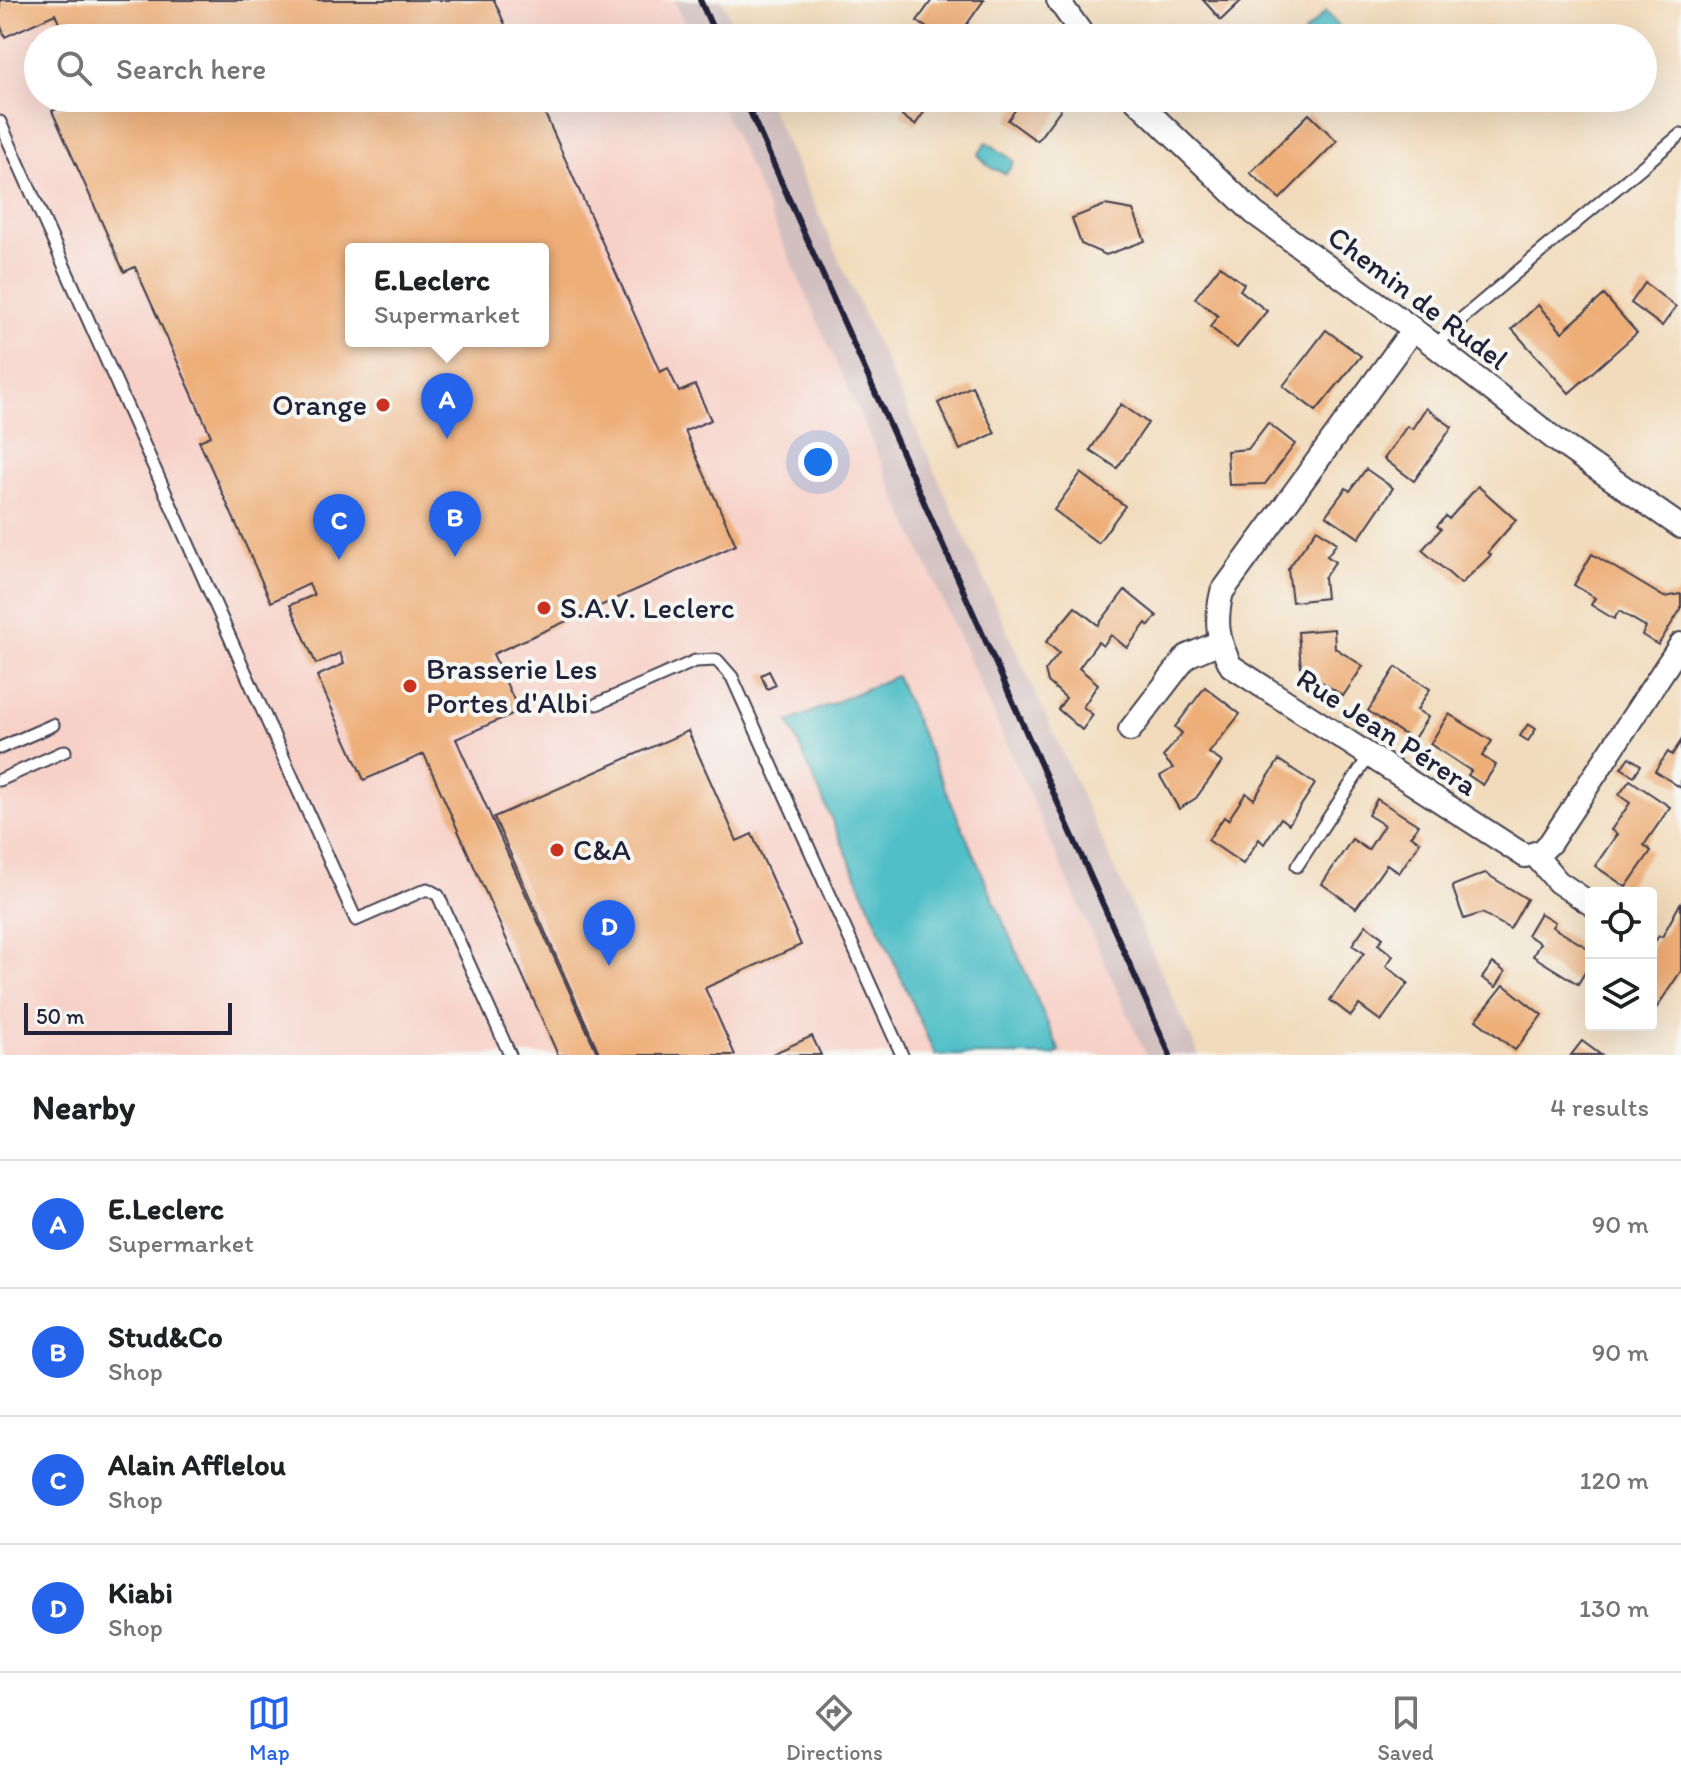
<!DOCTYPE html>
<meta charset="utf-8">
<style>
:root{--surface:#fff;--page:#f6f6f6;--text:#202124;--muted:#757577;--line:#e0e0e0;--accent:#2563eb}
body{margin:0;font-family:Itim,sans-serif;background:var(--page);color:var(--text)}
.controls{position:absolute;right:24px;bottom:24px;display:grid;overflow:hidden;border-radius:8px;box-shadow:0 8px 32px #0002}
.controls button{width:72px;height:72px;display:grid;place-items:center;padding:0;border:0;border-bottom:2px solid var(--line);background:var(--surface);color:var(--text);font:40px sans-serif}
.scale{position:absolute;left:24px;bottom:20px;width:208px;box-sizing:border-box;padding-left:8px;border:4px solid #22223b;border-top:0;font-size:22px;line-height:28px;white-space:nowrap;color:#22223b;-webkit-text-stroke:6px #f6f6f2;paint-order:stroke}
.you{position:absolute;left:818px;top:462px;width:28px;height:28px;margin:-20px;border:6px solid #fff;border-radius:50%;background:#1a73e8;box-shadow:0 0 0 12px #1a73e833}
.badge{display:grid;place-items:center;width:52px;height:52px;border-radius:50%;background:var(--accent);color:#fff;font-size:26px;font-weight:700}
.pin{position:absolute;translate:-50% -66px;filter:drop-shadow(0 2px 4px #0008)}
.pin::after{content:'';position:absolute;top:42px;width:28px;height:24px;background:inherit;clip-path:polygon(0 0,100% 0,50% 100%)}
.popup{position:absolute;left:345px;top:243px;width:204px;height:104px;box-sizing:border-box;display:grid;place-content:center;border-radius:8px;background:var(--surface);filter:drop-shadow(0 2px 6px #0005);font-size:26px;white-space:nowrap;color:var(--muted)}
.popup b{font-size:30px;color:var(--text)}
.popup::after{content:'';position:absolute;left:50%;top:100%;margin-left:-16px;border:16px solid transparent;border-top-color:var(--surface)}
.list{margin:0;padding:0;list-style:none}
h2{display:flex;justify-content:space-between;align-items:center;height:104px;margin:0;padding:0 32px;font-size:34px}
h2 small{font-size:26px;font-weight:400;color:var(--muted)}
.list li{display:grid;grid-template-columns:52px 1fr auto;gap:24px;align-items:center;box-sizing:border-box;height:128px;padding:0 32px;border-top:2px solid var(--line)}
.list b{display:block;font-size:30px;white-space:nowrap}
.list p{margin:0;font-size:26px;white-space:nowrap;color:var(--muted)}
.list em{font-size:26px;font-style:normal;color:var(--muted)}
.icon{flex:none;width:44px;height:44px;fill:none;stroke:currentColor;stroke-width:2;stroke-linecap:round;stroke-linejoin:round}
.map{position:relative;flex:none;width:1681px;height:1055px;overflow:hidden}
.search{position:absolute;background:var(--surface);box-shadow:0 8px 32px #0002;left:24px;right:24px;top:24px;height:88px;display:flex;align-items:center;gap:20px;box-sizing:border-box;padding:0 28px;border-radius:44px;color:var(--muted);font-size:30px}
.sheet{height:616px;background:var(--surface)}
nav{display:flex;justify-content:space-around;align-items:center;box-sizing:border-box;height:112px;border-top:2px solid var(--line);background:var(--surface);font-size:22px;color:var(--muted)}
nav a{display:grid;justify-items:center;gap:4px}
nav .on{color:var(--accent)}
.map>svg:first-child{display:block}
.built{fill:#f7d1c8;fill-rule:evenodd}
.industrial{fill:#d2bfc0}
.water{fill:#51bfc7;stroke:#3a7081;stroke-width:2}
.building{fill:#eeae78;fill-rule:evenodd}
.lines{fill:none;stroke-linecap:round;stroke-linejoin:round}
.lane-casing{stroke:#413e4e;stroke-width:15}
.street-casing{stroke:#413e4e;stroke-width:26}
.lane{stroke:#fff;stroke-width:11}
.street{stroke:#fff;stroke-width:22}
.rail{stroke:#22223b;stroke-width:6}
.poi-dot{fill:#c8321e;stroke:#f6f6f2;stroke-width:3}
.labels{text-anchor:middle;stroke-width:8;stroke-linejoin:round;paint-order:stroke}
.street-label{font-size:30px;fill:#22223b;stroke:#f6f6f2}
.poi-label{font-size:30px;fill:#22223b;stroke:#f6f6f2;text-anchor:start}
</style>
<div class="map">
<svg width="1681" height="1055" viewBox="0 0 1681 1055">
<rect width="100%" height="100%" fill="#f6f6f2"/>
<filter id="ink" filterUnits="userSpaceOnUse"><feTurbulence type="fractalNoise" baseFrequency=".0125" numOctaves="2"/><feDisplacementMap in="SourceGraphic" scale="16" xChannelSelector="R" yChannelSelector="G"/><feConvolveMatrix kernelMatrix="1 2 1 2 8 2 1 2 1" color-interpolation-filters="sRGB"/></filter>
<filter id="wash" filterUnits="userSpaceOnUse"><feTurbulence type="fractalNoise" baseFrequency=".006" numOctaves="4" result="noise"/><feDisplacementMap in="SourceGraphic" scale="32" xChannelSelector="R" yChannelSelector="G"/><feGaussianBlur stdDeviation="1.8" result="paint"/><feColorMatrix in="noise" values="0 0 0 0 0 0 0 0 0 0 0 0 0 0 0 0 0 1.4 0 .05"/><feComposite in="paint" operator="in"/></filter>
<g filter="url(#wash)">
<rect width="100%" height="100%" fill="#f2dbbc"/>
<path class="built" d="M0 0H674L691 38H38V98H718L1146 1055H0ZM351 249H543V341H351Z"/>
<g class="industrial">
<polygon points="674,0 722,0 739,38 691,38"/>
<polygon points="718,98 766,98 1199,1055 1146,1055"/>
</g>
<g class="water">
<polygon points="1326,11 1349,38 1308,38 1304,33"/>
<polygon points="987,142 1014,161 1006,174 991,168 978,155"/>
<polygon points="896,676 1060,1052 1053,1055 935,1055 789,722"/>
</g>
<g id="blocks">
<g class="building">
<polygon points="0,0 494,0 511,38 37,38 60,25 55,14 5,37 0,24"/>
<polygon points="932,0 984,0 957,38 941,38 917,21"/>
<polygon points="1203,0 1242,0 1221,20"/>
<path d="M81 98H538L660 372 668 368 679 392 695 385 711 420 685 431 736 545 493 654 519 711 456 739 598 1055H558L424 754 364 780 317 676 344 664 340 653 316 664 290 605 314 595 309 584 271 602 199 441 211 436 135 267 124 272 52 111ZM351 249H543V341H351Z"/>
<polygon points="912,98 934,98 915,125 900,114"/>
<polygon points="1015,98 1069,98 1037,141 1008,120 1021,102"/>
<polygon points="1309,114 1337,141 1280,199 1250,173"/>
<polygon points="1105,205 1133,210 1145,241 1106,255 1081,244 1072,218"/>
<polygon points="1220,266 1244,284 1240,290 1267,311 1237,348 1210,327 1218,316 1195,298"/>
<polygon points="1645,283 1676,307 1662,326 1631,303"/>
<polygon points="1604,295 1637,333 1569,393 1512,329 1538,305 1562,332"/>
<polygon points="1326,330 1361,356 1316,411 1283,386"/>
<polygon points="972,386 995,433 960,450 938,403"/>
<polygon points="1121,404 1148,423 1117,468 1090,450"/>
<polygon points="1426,408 1452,427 1414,481 1384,459 1407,426 1412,429"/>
<polygon points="1268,423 1295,444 1265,484 1229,485 1227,451 1248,449"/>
<polygon points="1366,469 1393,488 1359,538 1326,515 1346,488 1350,491"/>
<polygon points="1081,473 1125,506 1098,543 1054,510"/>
<polygon points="1478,486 1516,520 1488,552 1491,555 1461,584 1422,550 1441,529 1437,526 1446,516 1449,519"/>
<polygon points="1317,529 1337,543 1327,556 1335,562 1324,578 1326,598 1292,602 1288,569"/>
<polygon points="1592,554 1664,597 1681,594 1681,609 1658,645 1642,635 1646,627 1619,611 1614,619 1591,605 1595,598 1574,585"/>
<polygon points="1125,590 1157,616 1149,626 1146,623 1127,648 1111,635 1103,646 1098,642 1079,668 1098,684 1083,707 1093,715 1082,730 1058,709 1066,698 1048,682 1045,671 1059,653 1046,642 1075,607 1098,625"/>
<polygon points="1334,629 1335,648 1363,666 1343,696 1301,668 1298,632"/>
<polygon points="1396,667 1430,689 1417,710 1428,717 1413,740 1368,711"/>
<polygon points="769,671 776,685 767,689 761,675"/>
<polygon points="1205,687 1240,714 1209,753 1222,762 1196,798 1179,809 1160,776 1173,768 1163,757 1182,733 1175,727"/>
<polygon points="1449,714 1492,741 1482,756 1496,765 1483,785 1468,775 1471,771 1430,744"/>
<polygon points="1528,724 1536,729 1528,741 1520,736"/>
<polygon points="688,731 737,841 752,834 801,945 705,988 735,1055 600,1055 494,817"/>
<polygon points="1681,741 1681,788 1655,771 1668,752 1672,755"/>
<polygon points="1629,757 1641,765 1634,776 1621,768"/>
<polygon points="1279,760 1315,784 1289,824 1281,818 1264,844 1259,839 1243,864 1208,840 1224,817 1228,820 1246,793 1254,799"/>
<polygon points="1630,780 1670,807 1644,845 1651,851 1626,887 1595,866 1617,834 1611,830 1630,803 1619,795"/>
<polygon points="1377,799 1418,825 1411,836 1420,842 1399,873 1387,864 1356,908 1322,884 1352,839 1368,850 1384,825 1368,815"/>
<polygon points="1485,873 1527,899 1510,929 1482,913 1464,919 1452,886"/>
<polygon points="1681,902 1681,971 1651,1016 1651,947 1659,936 1662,937"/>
<polygon points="1540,913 1555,922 1552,927 1591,950 1591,962 1578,984 1533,956 1540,943 1527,935"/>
<polygon points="1366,925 1383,938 1378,944 1393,956 1386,966 1408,983 1381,1021 1359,1005 1351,1016 1330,1000 1364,953 1352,945"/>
<polygon points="1493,963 1505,972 1496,987 1482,978"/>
<polygon points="1504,985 1542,1015 1515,1050 1476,1020"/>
<polygon points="812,1036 821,1055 770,1055"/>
<polygon points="1582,1041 1601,1055 1571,1055"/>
</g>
</g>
</g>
<g filter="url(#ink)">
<use href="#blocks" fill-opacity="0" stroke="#413e4e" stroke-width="2"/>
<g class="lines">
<g class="lane-casing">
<g id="lane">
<polyline points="0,122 356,920 427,889 438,895 510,1055"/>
<polyline points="1435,346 1459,321 1681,134"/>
<polyline points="597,704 695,661 717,660 732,677 902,1055"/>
<polyline points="0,748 53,725"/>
<polyline points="0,780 65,751"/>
<polyline points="1297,866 1369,756"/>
</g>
</g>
<g class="street-casing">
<g id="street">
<polyline points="1058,0 1085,38"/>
<polyline points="1134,98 1254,213 1413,329 1556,440 1681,527"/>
<path d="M1413 329 1222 592C1215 621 1217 639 1231 666L1525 856 1542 851 1550 843 1681 644"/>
<polyline points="1130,730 1187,656 1218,643"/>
<polyline points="1534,854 1558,882 1591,904"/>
</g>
</g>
<use href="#lane" class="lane"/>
<use href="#street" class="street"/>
<g class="rail">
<polyline points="700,0 717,38"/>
<polyline points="744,98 1170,1055"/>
</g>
</g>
</g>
<g class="poi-dot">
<circle cx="383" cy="405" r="8"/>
<circle cx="544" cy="608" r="8"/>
<circle cx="410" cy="686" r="8"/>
<circle cx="557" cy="850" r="8"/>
</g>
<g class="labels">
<g class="street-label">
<text transform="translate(1418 298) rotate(37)" y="10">Chemin de Rudel</text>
<text transform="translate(1387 732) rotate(33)" y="10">Rue Jean Pérera</text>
</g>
<g class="poi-label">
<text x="367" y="415" text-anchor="end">Orange</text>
<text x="560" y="618">S.A.V. Leclerc</text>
<text x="426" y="679">Brasserie Les<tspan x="426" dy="34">Portes d'Albi</tspan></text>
<text x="573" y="860">C&amp;A</text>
</g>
</g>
</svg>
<div class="controls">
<button><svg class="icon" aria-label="locate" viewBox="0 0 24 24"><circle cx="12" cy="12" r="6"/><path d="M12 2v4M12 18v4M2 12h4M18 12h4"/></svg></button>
<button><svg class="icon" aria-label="layers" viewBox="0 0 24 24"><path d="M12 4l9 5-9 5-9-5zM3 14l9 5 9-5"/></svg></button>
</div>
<div class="scale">50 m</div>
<div class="you"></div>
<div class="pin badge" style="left:447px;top:439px">A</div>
<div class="popup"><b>E.Leclerc</b>Supermarket</div>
<div class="pin badge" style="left:455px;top:557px">B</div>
<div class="pin badge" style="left:339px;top:560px">C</div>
<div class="pin badge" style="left:609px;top:966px">D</div>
<div class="search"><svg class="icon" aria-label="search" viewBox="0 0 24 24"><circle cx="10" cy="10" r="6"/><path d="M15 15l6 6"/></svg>Search here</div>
</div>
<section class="sheet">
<h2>Nearby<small>4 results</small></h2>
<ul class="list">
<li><span class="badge">A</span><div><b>E.Leclerc</b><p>Supermarket</p></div><em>90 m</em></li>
<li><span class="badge">B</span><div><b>Stud&amp;Co</b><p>Shop</p></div><em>90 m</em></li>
<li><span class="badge">C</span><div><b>Alain Afflelou</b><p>Shop</p></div><em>120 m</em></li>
<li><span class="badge">D</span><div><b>Kiabi</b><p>Shop</p></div><em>130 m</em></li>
</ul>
</section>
<nav>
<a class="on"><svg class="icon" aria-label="map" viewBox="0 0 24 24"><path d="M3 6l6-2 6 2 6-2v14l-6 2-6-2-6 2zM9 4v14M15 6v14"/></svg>Map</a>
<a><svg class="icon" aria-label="directions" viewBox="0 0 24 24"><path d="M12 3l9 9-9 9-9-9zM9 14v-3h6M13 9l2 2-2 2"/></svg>Directions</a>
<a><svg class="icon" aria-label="saved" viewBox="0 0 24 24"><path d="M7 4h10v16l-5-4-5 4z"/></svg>Saved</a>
</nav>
